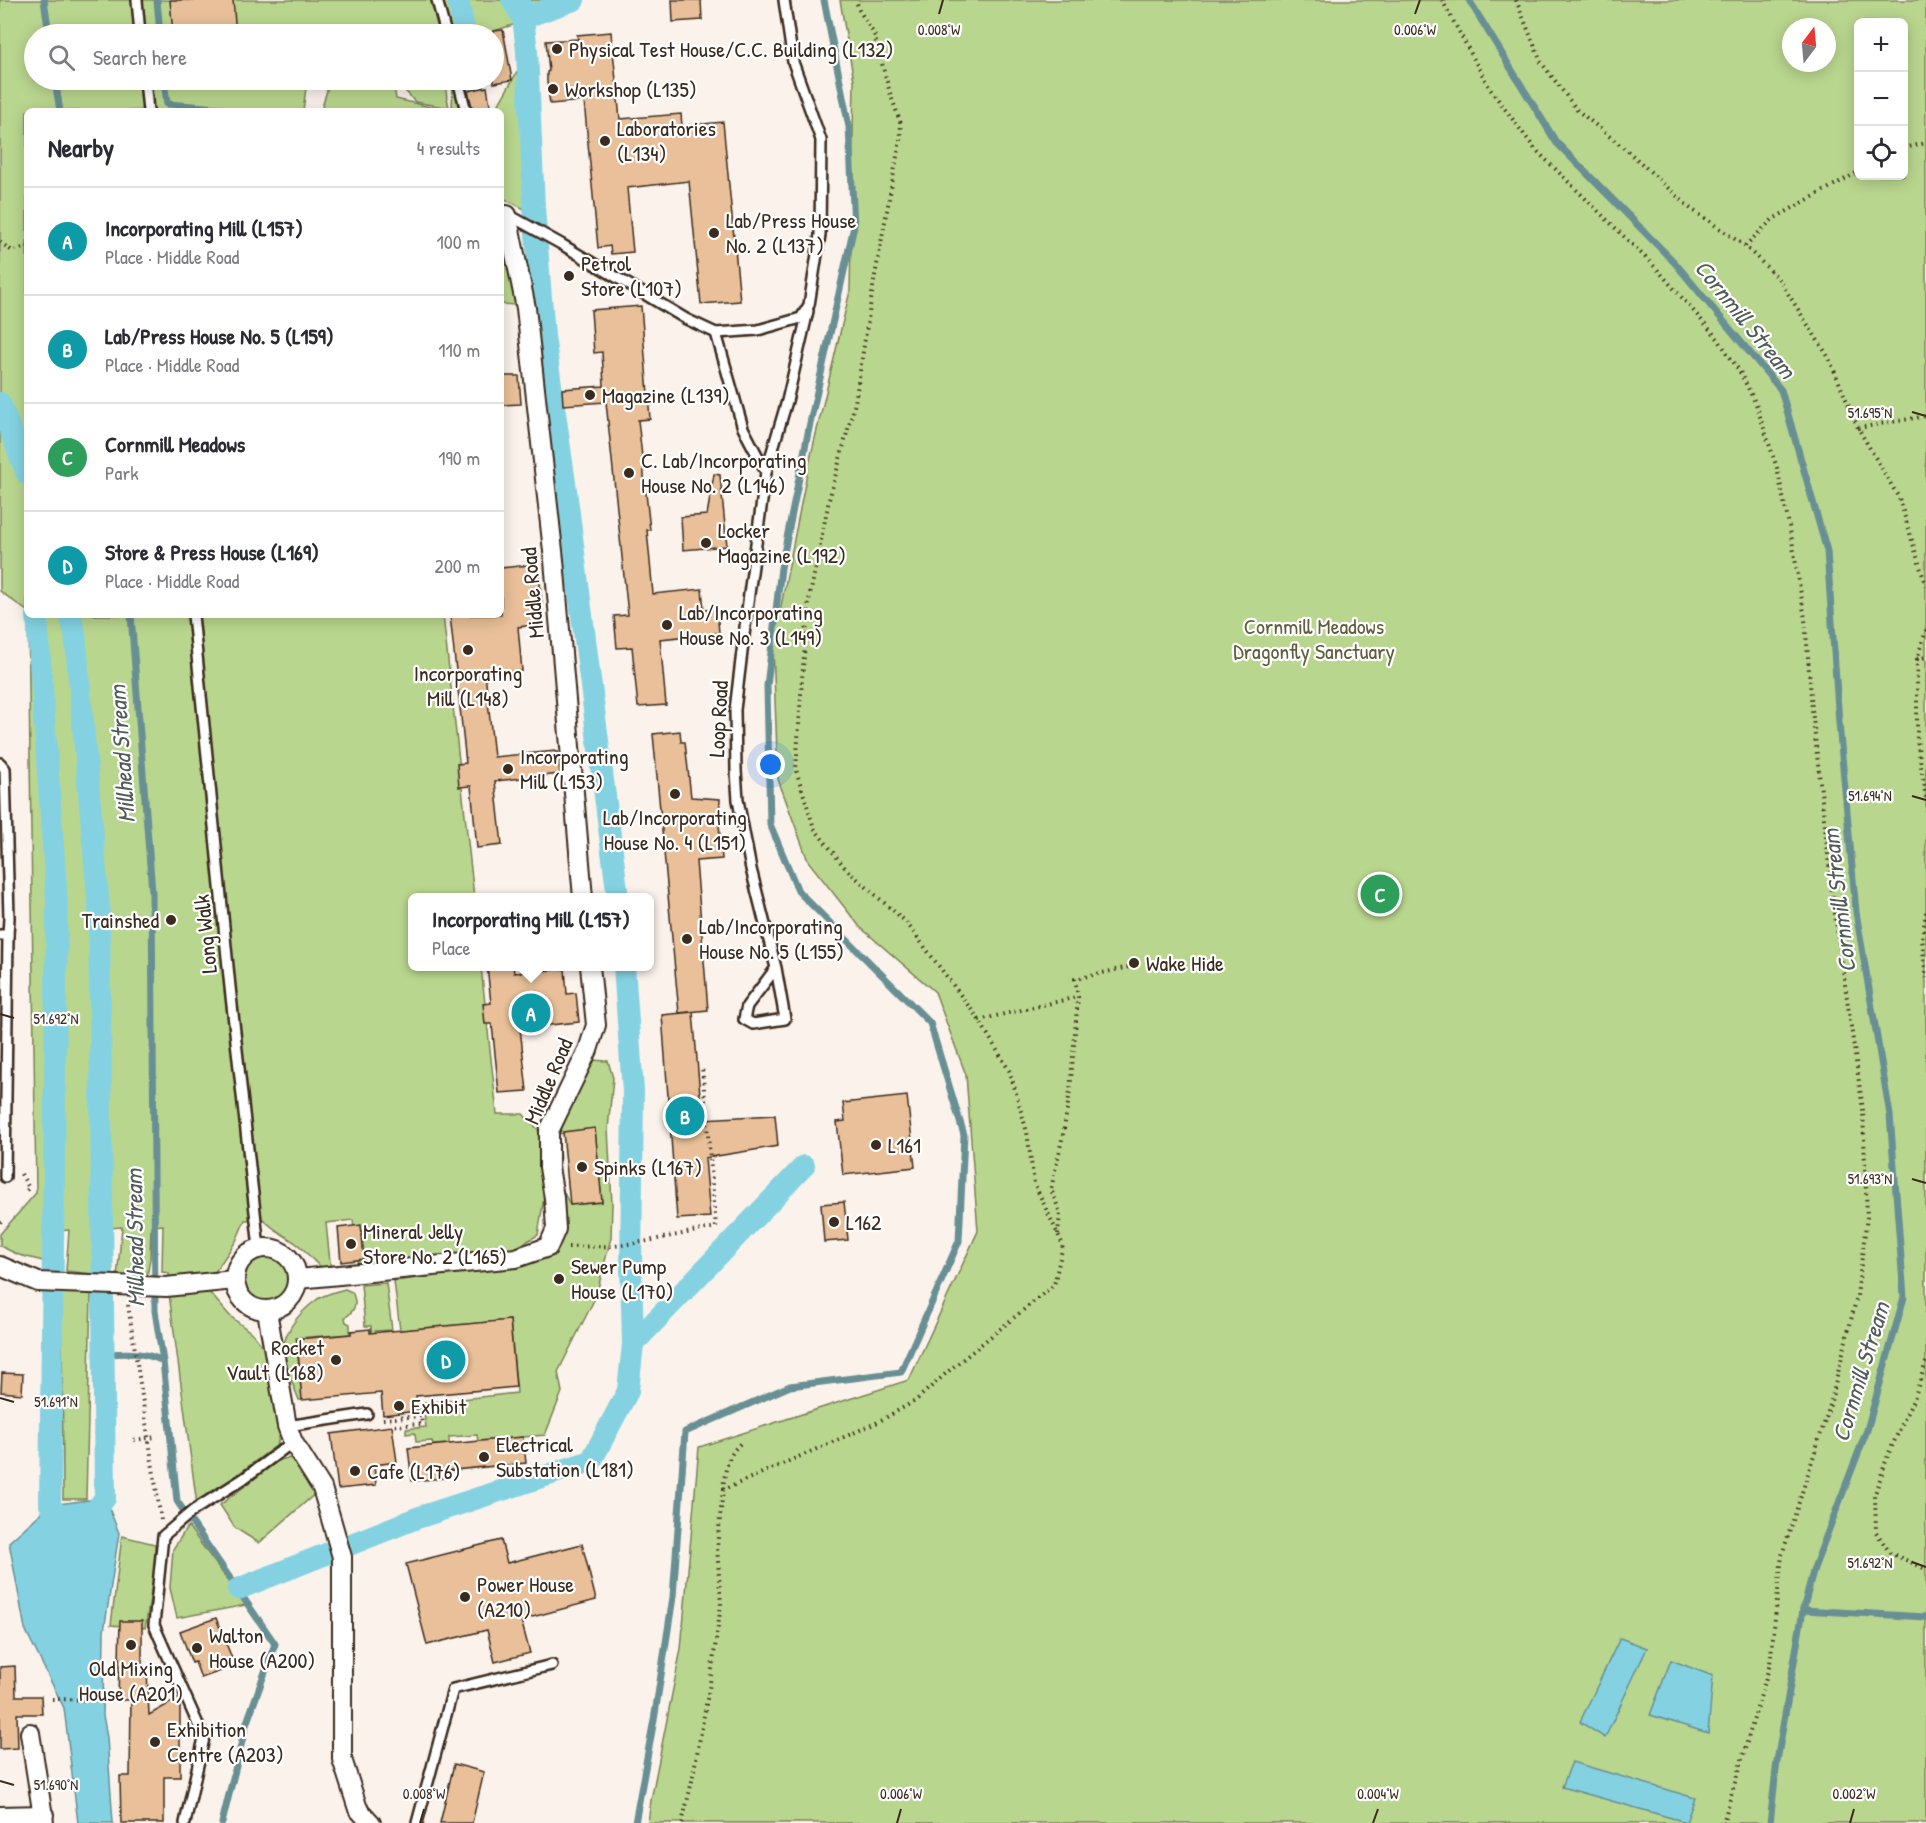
<!DOCTYPE html>
<meta charset="utf-8">
<style>
:root{--surface:#fff;--page:#f7f7f7;--text:#2b2b33;--muted:#7c7c81;--line:#e1e1e2;--accent:#3b2a1e}
body{margin:0;font-family:"Patrick Hand",sans-serif;background:var(--page);color:var(--text)}
.controls{position:absolute;right:18px;top:18px;display:grid;overflow:hidden;border-radius:9px;box-shadow:0 3px 15px #0003}
.controls button{width:54px;height:54px;display:grid;place-items:center;padding:0;border:0;border-bottom:2px solid var(--line);background:var(--surface);color:var(--text);font:30px sans-serif}
.compass{position:absolute;left:1782px;top:18px;width:54px;height:54px;border-radius:50%;background:var(--surface);box-shadow:0 3px 15px #0003;rotate:16deg}
.you{position:absolute;left:771px;top:765px;width:21px;height:21px;margin:-15px;border:4px solid #fff;border-radius:50%;background:#1a73e8;box-shadow:0 0 0 9px #1a73e833}
.badge{display:grid;place-items:center;width:39px;height:39px;border-radius:50%;background:var(--accent);color:#fff;font-size:20px;font-weight:700}
.pin{position:absolute;translate:-50% -50%;border:3px solid #fff;box-shadow:0 2px 6px #0006}
.popup{position:absolute;left:408px;top:893px;width:246px;height:78px;box-sizing:border-box;display:grid;place-content:center;border-radius:9px;background:var(--surface);filter:drop-shadow(0 2px 4px #0005);font-size:20px;white-space:nowrap;color:var(--muted)}
.popup b{font-size:22px;color:var(--text)}
.popup::after{content:'';position:absolute;left:50%;top:100%;margin-left:-12px;border:12px solid transparent;border-top-color:var(--surface)}
.list{margin:0;padding:0;list-style:none}
h2{display:flex;justify-content:space-between;align-items:center;height:78px;margin:0;padding:0 24px;font-size:26px}
h2 small{font-size:20px;font-weight:400;color:var(--muted)}
.list li{display:grid;grid-template-columns:39px 1fr auto;gap:18px;align-items:center;box-sizing:border-box;height:108px;padding:0 24px;border-top:2px solid var(--line)}
.list b{display:block;font-size:22px;white-space:nowrap}
.list p{margin:0;font-size:20px;white-space:nowrap;color:var(--muted)}
.list em{font-size:20px;font-style:normal;color:var(--muted)}
.icon{flex:none;width:33px;height:33px;fill:none;stroke:currentColor;stroke-width:2;stroke-linecap:round;stroke-linejoin:round}
.map{position:relative;flex:none;width:1926px;height:1823px;overflow:hidden}
.search{position:absolute;background:var(--surface);box-shadow:0 3px 15px #0003;left:24px;top:24px;width:480px;height:66px;display:flex;align-items:center;gap:15px;box-sizing:border-box;padding:0 21px;border-radius:33px;color:var(--muted);font-size:22px}
.panel{position:absolute;background:var(--surface);box-shadow:0 3px 15px #0003;left:24px;top:108px;width:480px;height:510px;border-radius:9px}
.map>svg:first-child{display:block}
.green{fill:#b9d68e;stroke:#7a8056;stroke-width:1.5;fill-rule:evenodd}
.water{fill:#84d2e1;stroke:#678f93;stroke-width:1.5}
.lines{fill:none;stroke-linecap:round;stroke-linejoin:round}
.stream{stroke:#678f93;stroke-width:7}
.canal{stroke:#84d2e1;stroke-width:22}
.building{fill:#e9c099;stroke:#3b2a1e;stroke-width:1.5}
.lane-casing{stroke:#3b2a1e;stroke-width:14}
.street-casing{stroke:#3b2a1e;stroke-width:22}
.path{stroke:#3b2a1e;stroke-width:4;stroke-dasharray:1.5 4.5;stroke-linecap:butt}
.lane{stroke:#fff;stroke-width:9}
.street{stroke:#fff;stroke-width:18}
.ticks{fill:none;stroke:#3b2a1e;stroke-width:2}
.poi-dot{fill:#3b2a1e;stroke:#fff;stroke-width:2}
.labels{text-anchor:middle;stroke-width:4.5;stroke-linejoin:round;paint-order:stroke}
.poi-label{font-size:22px;fill:#3b2a1e;stroke:#fff;text-anchor:start}
.street-label{font-size:22px;fill:#3b2a1e;stroke:#fff}
.park-label{font-size:22px;fill:#615e40;stroke:#fff}
.water-label{font-size:24px;font-style:italic;fill:#515c58;stroke:#fff}
.ticks-label{font-size:15px;text-anchor:middle;fill:#3b2a1e;stroke:#fff;stroke-width:4.5;stroke-linejoin:round;paint-order:stroke}
</style>
<div class="map">
<svg width="1926" height="1823" viewBox="0 0 1926 1823">
<rect width="100%" height="100%" fill="#fbf2eb"/>
<filter id="ink" filterUnits="userSpaceOnUse"><feTurbulence type="fractalNoise" baseFrequency=".0167" numOctaves="2"/><feDisplacementMap in="SourceGraphic" scale="12" xChannelSelector="R" yChannelSelector="G"/><feConvolveMatrix kernelMatrix="1 2 1 2 8 2 1 2 1" color-interpolation-filters="sRGB"/></filter>
<g filter="url(#ink)">
<g class="green">
<polygon points="0,0 582,0 529,20 484,34 34,34 34,80 307,80 303,111 27,111 27,611 0,591"/>
<path d="M840 0H1926V1823H648L651 1800 681 1649 699 1447 909 1380 978 1231 966 1075 935 992 860 927 808 861 778 779 773 647 808 468 850 291 854 81ZM1858 22H1904V176H1858ZM1791 27H1827V63H1791Z"/>
<polygon points="521,65 530,212 501,197 501,111 495,111"/>
<polygon points="330,80 393,80 396,99 447,111 321,111"/>
<polygon points="396,80 444,80 449,108 415,102"/>
<polygon points="453,80 454,80 462,111 452,111"/>
<polygon points="501,233 514,291 515,305 501,304"/>
<path d="M28 615H443L474 897 412 898V966L481 967 497 1114H523L543 1135 545 1190 538 1235 510 1251 358 1265 353 1220 326 1223 331 1272C316 1266 313 1259 302 1248 289 1237 274 1231 263 1219L245 1220 236 1241 215 1272 203 1279 169 1278V1273L162 1272 163 1225 151 1226 150 1258 147 1277 117 1278 122 1227 95 1229 93 1274 66 1271 69 1230 47 1232V1262L19 1255 0 1246V1234L36 1193Z"/>
<polygon points="588,1060 608,1061 613,1078 608,1129 612,1204 611,1238 596,1296 558,1372 562,1392 545,1435 478,1441 477,1435 449,1437 449,1444 433,1445 432,1441 416,1442 415,1433 406,1434 406,1429 426,1427 424,1414 417,1414 416,1404 517,1393 510,1320 400,1330 394,1281 516,1266 539,1259 557,1190 562,1189 570,1205 602,1202 595,1129 558,1134 560,1163 556,1163 554,1133"/>
<circle cx="266" cy="1279" r="27"/>
<polygon points="386,1283 392,1330 375,1331 375,1340 372,1340 371,1326 365,1326 361,1285"/>
<polygon points="62,1289 91,1293 86,1499 63,1499"/>
<path d="M345 1289 352 1292C358 1304 355 1310 345 1318L346 1322 350 1324V1334L296 1338 302 1400H299C294 1386 286 1371 284 1356 280 1335 299 1313 315 1301 323 1294 335 1292 345 1289Z"/>
<polygon points="209,1292 230,1316 253,1334 263,1347 268,1366 280,1434 277,1445 197,1505 169,1294"/>
<polygon points="289,1458 299,1464 317,1492 259,1543 235,1528 220,1505 279,1460"/>
<polygon points="188,1526 246,1605 177,1618 170,1588 173,1549"/>
<polygon points="122,1536 155,1544 154,1575 145,1628 111,1625"/>
</g>
<g class="water">
<polygon points="105,1498 119,1533 104,1631 103,1715 107,1738 113,1823 78,1823 64,1708 25,1629 9,1542 50,1505"/>
<polygon points="1620,1638 1647,1648 1605,1738 1580,1722"/>
<polygon points="1671,1660 1713,1676 1708,1733 1650,1715"/>
<polygon points="1572,1762 1695,1798 1686,1822 1562,1787"/>
</g>
<g class="lines">
<g class="stream">
<polyline points="44,0 49,34"/>
<polyline points="157,0 160,34"/>
<polyline points="1469,0 1556,142 1675,263 1781,390 1827,551 1839,723 1856,912 1890,1115 1904,1297 1867,1430 1814,1568 1803,1610 1777,1761 1770,1823"/>
<polyline points="55,80 60,111"/>
<polyline points="164,80 167,104 218,108"/>
<polyline points="131,615 152,892 155,1311 163,1361 177,1501 275,1644 246,1725 222,1823"/>
<path d="M104 1354C127 1353 142 1351 163 1361"/>
<polyline points="1803,1610 1926,1617"/>
<polyline points="635,1823 655,1714 673,1597 685,1432 790,1386 901,1372 959,1241 964,1135 930,1023 798,891 770,824 767,686 781,568 810,423 854,226 849,127 824,0"/>
</g>
<g class="canal">
<polyline points="458,0 465,34"/>
<polyline points="512,0 523,18 527,51 534,207 544,336 566,490 618,898"/>
<polyline points="521,4 523,18 574,0"/>
<polyline points="474,80 474,83"/>
<polyline points="0,403 27,474"/>
<polyline points="37,615 57,903 50,1505 67,1528"/>
<polyline points="70,615 75,633 99,908 105,1498 86,1523"/>
<polyline points="633,1344 804,1166"/>
<polyline points="238,1589 417,1518 591,1461 628,1391 633,1344 631,1265 633,1091 624,966"/>
</g>
</g>
<g class="building">
<polygon points="170,0 233,0 236,34 173,34"/>
<polygon points="672,0 701,0 702,20 673,22"/>
<polygon points="503,30 512,80 494,83 494,31"/>
<polygon points="611,32 620,119 681,114 682,126 723,122 740,301 701,304 689,181 627,188 633,252 611,254 610,246 598,248 584,101 550,104 547,82 547,72 549,71 546,41 578,39 577,35"/>
<polygon points="487,87 491,111 473,111 468,91"/>
<polygon points="641,306 650,419 638,420 650,530 647,530 653,594 702,589 704,610 717,609 719,633 660,639 666,705 638,707 632,647 617,648 614,616 628,615 606,402 563,405 562,389 604,386 602,352 594,353 591,310"/>
<polygon points="501,376 519,376 521,404 501,405"/>
<polygon points="714,474 720,475 727,546 683,550 681,517 707,515"/>
<polygon points="538,564 544,624 518,627 522,671 485,673 494,757 555,751 555,752 558,752 560,774 495,781 502,845 477,848 471,786 459,787 457,764 466,763 450,615 501,615 501,568"/>
<polygon points="680,731 681,742 685,742 691,797 720,799 719,824 722,859 696,861 708,1010 679,1013 653,734"/>
<polygon points="487,966 513,966 514,973 565,969 567,994 576,993 579,1022 520,1028 527,1091 499,1093 492,1024 485,1024 483,1004 491,1003"/>
<polygon points="693,1012 702,1119 775,1115 778,1146 705,1158 710,1217 677,1219 662,1015"/>
<polygon points="907,1096 915,1167 843,1175 837,1122 845,1121 843,1103"/>
<polygon points="595,1128 602,1202 570,1205 563,1132"/>
<polygon points="844,1202 848,1240 824,1242 821,1204"/>
<polygon points="361,1225 364,1259 341,1262 338,1228"/>
<polygon points="510,1320 516,1387 416,1396 417,1411 383,1415 381,1393 302,1400 297,1339 351,1334 351,1331 370,1329 370,1333"/>
<polygon points="2,1373 23,1374 22,1394 1,1392"/>
<polygon points="392,1426 397,1462 374,1465 376,1485 338,1489 331,1434"/>
<polygon points="523,1437 526,1463 444,1471 444,1478 412,1481 408,1448"/>
<polygon points="501,1540 507,1563 582,1544 596,1600 521,1620 530,1653 495,1662 487,1630 427,1645 406,1564"/>
<polygon points="216,1618 235,1666 201,1678 195,1662 192,1663 180,1631"/>
<polygon points="120,1621 142,1621 142,1670 147,1670 149,1715 179,1698 180,1701 180,1777 164,1777 164,1823 121,1823 120,1776 130,1776 131,1700 118,1700"/>
<polygon points="15,1666 16,1696 41,1696 42,1714 17,1714 18,1748 0,1749 0,1667"/>
<polygon points="454,1764 484,1772 472,1823 440,1823"/>
</g>
<g class="lines">
<g class="lane-casing">
<g id="lane">
<polyline points="137,0 140,34"/>
<polyline points="437,0 446,34"/>
<polyline points="145,80 148,111"/>
<polyline points="458,80 466,111"/>
<polyline points="507,214 561,244 686,319 716,333 743,428 766,472 749,594 735,710 736,771 738,800 751,869 776,968 785,1019 753,1024 744,1019 747,1006 776,968"/>
<polyline points="716,333 758,330 801,318 809,305 820,235 821,140 793,62 784,0"/>
<polyline points="766,472 787,401 808,311"/>
<polyline points="193,615 230,987 259,1248"/>
<polyline points="0,763 5,769 9,918 8,935"/>
<polyline points="0,935 8,935 5,1177"/>
<polyline points="287,1426 367,1414"/>
<polyline points="185,1823 204,1738 154,1625 163,1536 194,1510 243,1479 293,1442"/>
<polyline points="417,1823 453,1689 552,1665"/>
</g>
</g>
<g class="street-casing">
<g id="street">
<polyline points="507,215 526,308 554,560 583,898"/>
<circle cx="266" cy="1279" r="31"/>
<polyline points="0,1266 38,1282 166,1287 234,1280"/>
<polyline points="298,1279 516,1258 548,1247 556,1229 554,1198 549,1167 549,1131 588,1050 596,1025 590,966"/>
<polyline points="267,1311 287,1426 293,1442 322,1488 342,1557 342,1759 358,1809 371,1823"/>
<polyline points="30,1733 44,1823"/>
<polyline points="0,1816 44,1815"/>
</g>
</g>
<g class="path">
<polyline points="1442,0 1490,89 1535,149 1656,268 1718,339 1740,372 1756,404 1777,468 1792,540 1805,619 1812,709 1833,901 1863,1110 1867,1217 1857,1296 1830,1405 1782,1555 1770,1664 1723,1823"/>
<polyline points="1516,0 1541,62 1577,110 1630,153 1690,208 1745,246 1778,278 1829,358 1858,428 1899,498 1926,586"/>
<polyline points="1904,148 1926,143"/>
<polyline points="0,242 12,251 27,247"/>
<polyline points="1745,246 1773,219 1858,172"/>
<polyline points="1858,428 1926,416"/>
<polyline points="1926,630 1917,659 1917,740 1926,798"/>
<polyline points="1917,659 1926,657"/>
<polyline points="1926,912 1922,939 1926,978"/>
<polyline points="979,1020 1077,997"/>
<polyline points="21,1174 29,1188 24,1193"/>
<polyline points="0,1222 4,1218"/>
<polyline points="1058,1234 1060,1213 1051,1189 1063,1135 1070,1091 1078,997 1075,979 1129,967"/>
<polyline points="568,1247 615,1246 648,1241 716,1227 702,1066"/>
<polyline points="128,1305 161,1520"/>
<polyline points="1926,1362 1915,1396 1888,1455 1875,1494 1876,1532 1890,1553 1926,1569"/>
<polyline points="383,1419 421,1416 422,1424 391,1426"/>
<polyline points="134,1440 156,1437"/>
<path d="M723 1489C725 1471 727 1455 741 1443"/>
<polyline points="52,1699 112,1700"/>
<polyline points="682,1823 692,1781 710,1683 721,1605 717,1547 723,1490 876,1423 915,1401 951,1369 1054,1285 1063,1245 1034,1183 1027,1132 1010,1072 979,1020 906,922 846,869 814,828 796,770 802,679 809,600 829,500 855,403 874,281 900,140 901,124 890,93 874,34 859,10 856,0"/>
</g>
<use href="#lane" class="lane"/>
<use href="#street" class="street"/>
</g>
</g>
<path class="ticks" d="M939 14 943 0M1415 14 1420 0M1912 412 1926 416M1912 796 1926 800M0 1014 14 1018M1912 1179 1926 1183M0 1398 14 1402M1912 1562 1926 1567M0 1781 14 1785M420 1823 424 1809M897 1823 901 1809M1373 1823 1378 1809M1850 1823 1854 1809"/>
<g class="poi-dot">
<circle cx="557" cy="49" r="6"/>
<circle cx="553" cy="89" r="6"/>
<circle cx="605" cy="141" r="6"/>
<circle cx="714" cy="233" r="6"/>
<circle cx="569" cy="276" r="6"/>
<circle cx="590" cy="395" r="6"/>
<circle cx="629" cy="473" r="6"/>
<circle cx="706" cy="543" r="6"/>
<circle cx="667" cy="625" r="6"/>
<circle cx="468" cy="650" r="6"/>
<circle cx="508" cy="769" r="6"/>
<circle cx="675" cy="794" r="6"/>
<circle cx="171" cy="920" r="6"/>
<circle cx="687" cy="939" r="6"/>
<circle cx="1134" cy="963" r="6"/>
<circle cx="876" cy="1145" r="6"/>
<circle cx="582" cy="1167" r="6"/>
<circle cx="834" cy="1222" r="6"/>
<circle cx="351" cy="1244" r="6"/>
<circle cx="559" cy="1279" r="6"/>
<circle cx="336" cy="1360" r="6"/>
<circle cx="399" cy="1406" r="6"/>
<circle cx="484" cy="1457" r="6"/>
<circle cx="355" cy="1471" r="6"/>
<circle cx="465" cy="1597" r="6"/>
<circle cx="131" cy="1645" r="6"/>
<circle cx="197" cy="1648" r="6"/>
<circle cx="155" cy="1742" r="6"/>
</g>
<g class="labels">
<g class="poi-label">
<text x="569" y="57">Physical Test House/C.C. Building (L132)</text>
<text x="565" y="97">Workshop (L135)</text>
<text x="617" y="136">Laboratories<tspan x="617" dy="25">(L134)</tspan></text>
<text x="726" y="228">Lab/Press House<tspan x="726" dy="25">No. 2 (L137)</tspan></text>
<text x="581" y="271">Petrol<tspan x="581" dy="25">Store (L107)</tspan></text>
<text x="602" y="403">Magazine (L139)</text>
<text x="641" y="468">C. Lab/Incorporating<tspan x="641" dy="25">House No. 2 (L146)</tspan></text>
<text x="718" y="538">Locker<tspan x="718" dy="25">Magazine (L192)</tspan></text>
<text x="679" y="620">Lab/Incorporating<tspan x="679" dy="25">House No. 3 (L149)</tspan></text>
<text x="468" y="681" text-anchor="middle">Incorporating<tspan x="468" dy="25">Mill (L148)</tspan></text>
<text x="520" y="764">Incorporating<tspan x="520" dy="25">Mill (L153)</tspan></text>
<text x="675" y="825" text-anchor="middle">Lab/Incorporating<tspan x="675" dy="25">House No. 4 (L151)</tspan></text>
<text x="159" y="928" text-anchor="end">Trainshed</text>
<text x="699" y="934">Lab/Incorporating<tspan x="699" dy="25">House No. 5 (L155)</tspan></text>
<text x="1146" y="971">Wake Hide</text>
<text x="888" y="1153">L161</text>
<text x="594" y="1175">Spinks (L167)</text>
<text x="846" y="1230">L162</text>
<text x="363" y="1239">Mineral Jelly<tspan x="363" dy="25">Store No. 2 (L165)</tspan></text>
<text x="571" y="1274">Sewer Pump<tspan x="571" dy="25">House (L170)</tspan></text>
<text x="324" y="1355" text-anchor="end">Rocket<tspan x="324" dy="25">Vault (L168)</tspan></text>
<text x="411" y="1414">Exhibit</text>
<text x="496" y="1452">Electrical<tspan x="496" dy="25">Substation (L181)</tspan></text>
<text x="367" y="1479">Cafe (L176)</text>
<text x="477" y="1592">Power House<tspan x="477" dy="25">(A210)</tspan></text>
<text x="209" y="1643">Walton<tspan x="209" dy="25">House (A200)</tspan></text>
<text x="131" y="1676" text-anchor="middle">Old Mixing<tspan x="131" dy="25">House (A201)</tspan></text>
<text x="167" y="1737">Exhibition<tspan x="167" dy="25">Centre (A203)</tspan></text>
</g>
<g class="street-label">
<text transform="translate(532 593) rotate(-95)" y="8">Middle Road</text>
<text transform="translate(718 719) rotate(-87)" y="8">Loop Road</text>
<text transform="translate(205 934) rotate(-96)" y="8">Long Walk</text>
<text transform="translate(548 1081) rotate(-67)" y="8">Middle Road</text>
</g>
<g class="park-label">
<text x="1314" y="634">Cornmill Meadows<tspan x="1314" dy="25">Dragonfly Sanctuary</tspan></text>
</g>
<g class="water-label">
<text transform="translate(1745 319) rotate(51)" y="8">Cornmill Stream</text>
<text transform="translate(122 754) rotate(-94)" y="8">Millhead Stream</text>
<text transform="translate(1839 901) rotate(-97)" y="8">Cornmill Stream</text>
<text transform="translate(135 1238) rotate(-91)" y="8">Millhead Stream</text>
<text transform="translate(1861 1372) rotate(-73)" y="8">Cornmill Stream</text>
</g>
</g>
<g class="ticks-label">
<text x="939" y="35">0.008°W</text>
<text x="1415" y="35">0.006°W</text>
<text x="1870" y="418">51.695°N</text>
<text x="1870" y="801">51.694°N</text>
<text x="56" y="1024">51.692°N</text>
<text x="1870" y="1184">51.693°N</text>
<text x="56" y="1407">51.691°N</text>
<text x="1870" y="1568">51.692°N</text>
<text x="56" y="1790">51.690°N</text>
<text x="424" y="1799">0.008°W</text>
<text x="901" y="1799">0.006°W</text>
<text x="1378" y="1799">0.004°W</text>
<text x="1854" y="1799">0.002°W</text>
</g>
</svg>
<div class="controls">
<button>+</button>
<button>−</button>
<button><svg class="icon" aria-label="locate" viewBox="0 0 24 24"><circle cx="12" cy="12" r="6"/><path d="M12 2v4M12 18v4M2 12h4M18 12h4"/></svg></button>
</div>
<svg class="compass" viewBox="-18 -18 36 36"><path d="M0-13l5 13h-10z" fill="#e53935"/><path d="M0 13l5-13h-10z" fill="#7c7c81"/></svg>
<div class="you"></div>
<div class="pin badge" style="left:531px;top:1013px;background:#0f9aa8">A</div>
<div class="popup"><b>Incorporating Mill (L157)</b>Place</div>
<div class="pin badge" style="left:685px;top:1116px;background:#0f9aa8">B</div>
<div class="pin badge" style="left:1380px;top:894px;background:#2e9e5b">C</div>
<div class="pin badge" style="left:446px;top:1360px;background:#0f9aa8">D</div>
<div class="search"><svg class="icon" aria-label="search" viewBox="0 0 24 24"><circle cx="10" cy="10" r="6"/><path d="M15 15l6 6"/></svg>Search here</div>
<section class="panel">
<h2>Nearby<small>4 results</small></h2>
<ul class="list">
<li><span class="badge" style="background:#0f9aa8">A</span><div><b>Incorporating Mill (L157)</b><p>Place · Middle Road</p></div><em>100 m</em></li>
<li><span class="badge" style="background:#0f9aa8">B</span><div><b>Lab/Press House No. 5 (L159)</b><p>Place · Middle Road</p></div><em>110 m</em></li>
<li><span class="badge" style="background:#2e9e5b">C</span><div><b>Cornmill Meadows</b><p>Park</p></div><em>190 m</em></li>
<li><span class="badge" style="background:#0f9aa8">D</span><div><b>Store &amp; Press House (L169)</b><p>Place · Middle Road</p></div><em>200 m</em></li>
</ul>
</section>
</div>
